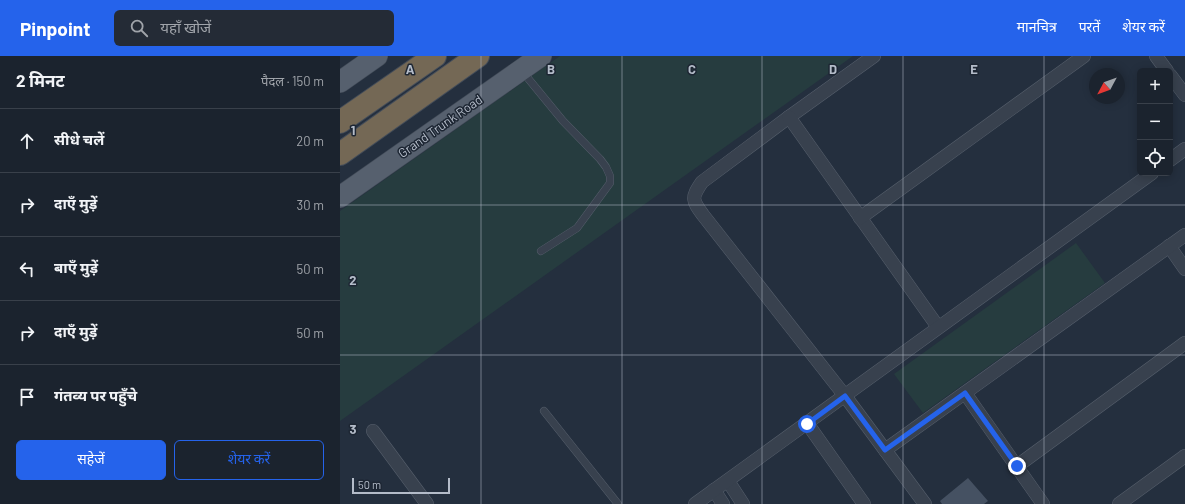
<!DOCTYPE html>
<html lang="hi">
<meta charset="utf-8">
<style>
:root{--surface:#1b232e;--page:#242b36;--text:#f1f3f6;--muted:#a0a4aa;--line:#39404a;--accent:#2563eb}
body{margin:0;font-family:Barlow,"Noto Sans Devanagari",sans-serif;background:var(--page);color:var(--text)}
.controls{position:absolute;right:12px;top:12px;display:grid;overflow:hidden;border-radius:6px;box-shadow:0 2px 10px #0003}
.controls button{width:36px;height:36px;display:grid;place-items:center;padding:0;border:0;border-bottom:1px solid var(--line);background:var(--surface);color:var(--text);font:20px sans-serif}
.compass{position:absolute;left:749px;top:12px;width:36px;height:36px;border-radius:50%;background:var(--surface);box-shadow:0 2px 10px #0003;rotate:229deg}
.scale{position:absolute;left:12px;bottom:10px;width:98px;box-sizing:border-box;padding-left:4px;border:2px solid #b4bcc9;border-top:0;font-size:11px;line-height:14px;white-space:nowrap;color:#b4bcc9;-webkit-text-stroke:3px #1d2633;paint-order:stroke}
.stop{position:absolute;width:12px;height:12px;margin:-9px;border:3px solid #2563eb;border-radius:50%;background:#fff}
.stop.end{background:#2563eb;border-color:#fff;box-shadow:0 1px 4px #0008}
.list{margin:0;padding:0;list-style:none}
h2{display:flex;justify-content:space-between;align-items:center;height:52px;margin:0;padding:0 16px;font-size:17px}
h2 small{font-size:13px;font-weight:400;color:var(--muted)}
.list li{display:grid;grid-template-columns:26px 1fr auto;gap:12px;align-items:center;box-sizing:border-box;height:64px;padding:0 16px;border-top:1px solid var(--line)}
.list b{display:block;font-size:15px;white-space:nowrap}
.list em{font-size:13px;font-style:normal;color:var(--muted)}
.actions{display:flex;gap:8px;padding:12px 16px}
.actions a{flex:1;padding:9px 0;border:1px solid var(--accent);border-radius:6px;text-align:center;font-size:14px;color:var(--accent)}
.actions .main{background:var(--accent);color:#fff}
.icon{flex:none;width:22px;height:22px;fill:none;stroke:currentColor;stroke-width:2;stroke-linecap:round;stroke-linejoin:round}
.map{position:relative;flex:none;width:845px;height:448px;overflow:hidden}
header{display:flex;align-items:center;gap:24px;box-sizing:border-box;height:56px;padding:0 20px;background:var(--accent);color:#fff}
header strong{font-size:19px}
nav{display:flex;gap:22px;margin-inline-start:auto;font-size:14px}
.search{width:280px;height:36px;background:var(--page);display:flex;align-items:center;gap:10px;box-sizing:border-box;padding:0 14px;border-radius:6px;color:var(--muted);font-size:15px}
main{display:flex}
aside{flex:1;background:var(--surface)}
.map>svg:first-child{display:block}
.green{fill:#263c3f}
.building{fill:#455162}
.lines{fill:none;stroke-linecap:round;stroke-linejoin:round}
.service-casing{stroke:#565f6c;stroke-width:8}
.minor-casing{stroke:#565f6c;stroke-width:14}
.primary-casing{stroke:#414a57;stroke-width:22}
.motorway-casing{stroke:#434c59;stroke-width:24}
.service{stroke:#38414e;stroke-width:7}
.minor{stroke:#38414e;stroke-width:13}
.primary{stroke:#56606e;stroke-width:21}
.motorway{stroke:#746855;stroke-width:22}
.route{stroke:#2563eb;stroke-width:5}
.grid{fill:none;stroke:#b4bcc9;stroke-width:1;stroke-opacity:0.55}
.labels{text-anchor:middle;stroke-width:3;stroke-linejoin:round;paint-order:stroke}
.street-label{font-size:13px;fill:#b4bcc9;stroke:#1d2633}
.grid-label{font-size:13px;text-anchor:middle;font-weight:bold;fill:#b4bcc9;stroke:#1d2633;stroke-width:3;stroke-linejoin:round;paint-order:stroke}
</style>
<header>
<strong>Pinpoint</strong>
<div class="search"><svg class="icon" aria-label="search" viewBox="0 0 24 24"><circle cx="10" cy="10" r="6"/><path d="M15 15l6 6"/></svg>यहाँ खोजें</div>
<nav><a>मानचित्र</a><a>परतें</a><a>शेयर करें</a></nav>
</header>
<main>
<aside>
<h2>2 मिनट<small>पैदल · 150 m</small></h2>
<ul class="list">
<li><svg class="icon" aria-label="ahead" viewBox="0 0 24 24"><path d="M12 20V5M6 11l6-6 6 6"/></svg><div><b>सीधे चलें</b></div><em>20 m</em></li>
<li><svg class="icon" aria-label="right" viewBox="0 0 24 24"><path d="M7 20v-9h11M14 6l5 5-5 5"/></svg><div><b>दाएँ मुड़ें</b></div><em>30 m</em></li>
<li><svg class="icon" aria-label="left" viewBox="0 0 24 24"><path d="M17 20v-9H6M10 6l-5 5 5 5"/></svg><div><b>बाएँ मुड़ें</b></div><em>50 m</em></li>
<li><svg class="icon" aria-label="right" viewBox="0 0 24 24"><path d="M7 20v-9h11M14 6l5 5-5 5"/></svg><div><b>दाएँ मुड़ें</b></div><em>50 m</em></li>
<li><svg class="icon" aria-label="arrive" viewBox="0 0 24 24"><path d="M6 21V4h12l-3 4 3 4H6"/></svg><div><b>गंतव्य पर पहुँचे</b></div></li>
</ul>
<div class="actions"><a class="main">सहेजें</a><a>शेयर करें</a></div>
</aside>
<div class="map">
<svg width="845" height="448" viewBox="0 0 845 448">
<rect width="100%" height="100%" fill="#242f3e"/>
<g class="green">
<polygon points="220,0 513,0 0,365 0,155"/>
<polygon points="736,187 765,227 583,357 554,318"/>
</g>
<polygon class="building" points="628,422 648,445 644,448 602,448 600,445"/>
<g class="lines">
<g class="service-casing">
<g id="service">
<polyline points="182,15 223,65 260,103 266,111 270,120 270,127 237,172 201,195"/>
<polyline points="204,355 278,448"/>
</g>
</g>
<g class="minor-casing">
<g id="minor">
<path d="M534 0 449 61 362 126C351 142 352 144 363 159L505 340 585 448"/>
<polyline points="816,0 827,15"/>
<polyline points="830,19 845,39"/>
<polyline points="449,61 598,271"/>
<polyline points="830,104 845,93"/>
<polyline points="520,162 744,0"/>
<polyline points="829,190 845,213"/>
<polyline points="625,337 703,448"/>
<polyline points="467,367 524,448"/>
<polyline points="33,375 87,448"/>
<polyline points="545,394 845,179"/>
<polyline points="677,410 845,287"/>
<polyline points="388,425 403,448"/>
<polyline points="374,434 383,448"/>
<polyline points="355,448 812,117"/>
<polyline points="779,448 845,400"/>
</g>
</g>
<g class="primary-casing">
<g id="primary">
<polyline points="0,26 37,0"/>
<polyline points="0,141 201,0"/>
</g>
</g>
<g class="motorway-casing">
<g id="motorway">
<polyline points="0,66 95,0"/>
<polyline points="0,98 138,0"/>
</g>
</g>
<use href="#service" class="service"/>
<use href="#minor" class="minor"/>
<use href="#primary" class="primary"/>
<use href="#motorway" class="motorway"/>
</g>
<g class="lines">
<polyline class="route" points="467,368 505,340 545,394 625,337 677,410"/>
</g>
<path class="grid" d="M141 0V448M282 0V448M422 0V448M563 0V448M704 0V448M0 149H845M0 299H845"/>
<g class="labels">
<g class="street-label">
<text transform="translate(100 70) rotate(-35)" y="5">Grand Trunk Road</text>
</g>
</g>
<g class="grid-label">
<text x="70" y="18">A</text>
<text x="211" y="18">B</text>
<text x="352" y="18">C</text>
<text x="493" y="18">D</text>
<text x="634" y="18">E</text>
<text x="13" y="79">1</text>
<text x="13" y="229">2</text>
<text x="13" y="378">3</text>
</g>
</svg>
<div class="controls">
<button>+</button>
<button>−</button>
<button><svg class="icon" aria-label="locate" viewBox="0 0 24 24"><circle cx="12" cy="12" r="6"/><path d="M12 2v4M12 18v4M2 12h4M18 12h4"/></svg></button>
</div>
<svg class="compass" viewBox="-18 -18 36 36"><path d="M0-13l5 13h-10z" fill="#e53935"/><path d="M0 13l5-13h-10z" fill="#a0a4aa"/></svg>
<div class="scale">50 m</div>
<div class="stop" style="left:467px;top:368px"></div>
<div class="stop end" style="left:677px;top:410px"></div>
</div>
</main>
